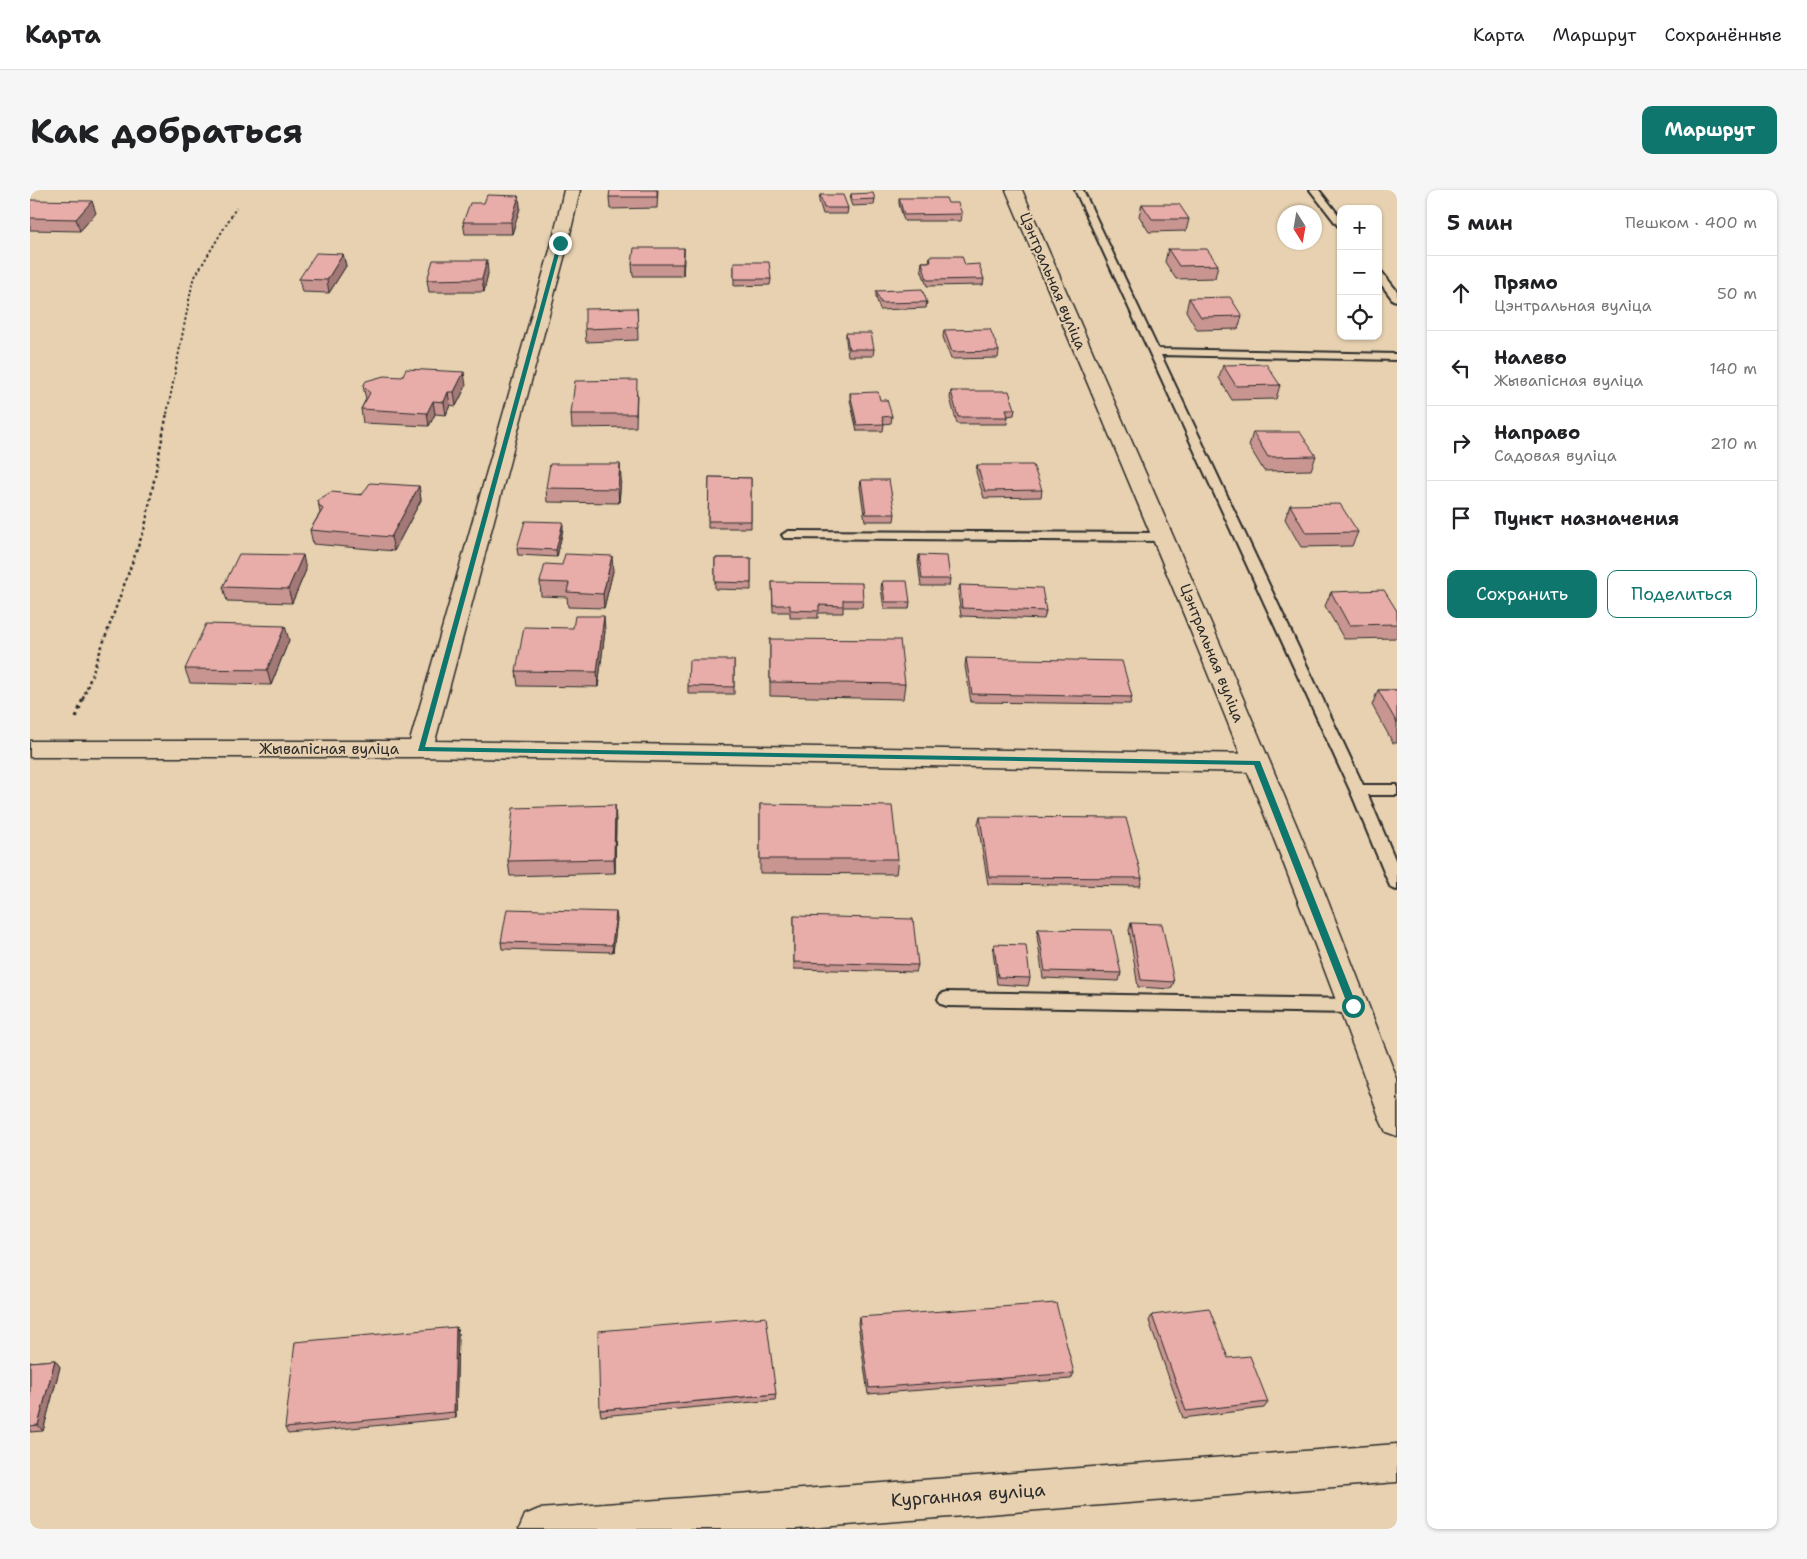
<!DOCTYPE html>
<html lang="ru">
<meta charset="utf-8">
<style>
:root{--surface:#fff;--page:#f6f6f6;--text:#202124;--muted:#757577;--line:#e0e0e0;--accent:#0f766e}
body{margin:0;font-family:"Shantell Sans",sans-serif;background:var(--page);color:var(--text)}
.controls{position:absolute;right:15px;top:15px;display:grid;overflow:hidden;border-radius:10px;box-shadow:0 1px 4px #0004}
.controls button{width:45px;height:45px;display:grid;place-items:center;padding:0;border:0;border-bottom:1px solid var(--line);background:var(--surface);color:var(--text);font:25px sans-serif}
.compass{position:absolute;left:1247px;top:15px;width:45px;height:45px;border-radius:50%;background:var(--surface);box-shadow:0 1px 4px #0004;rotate:169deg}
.stop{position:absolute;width:15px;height:15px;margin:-11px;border:4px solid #0f766e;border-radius:50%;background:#fff}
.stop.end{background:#0f766e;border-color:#fff;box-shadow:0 1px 5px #0008}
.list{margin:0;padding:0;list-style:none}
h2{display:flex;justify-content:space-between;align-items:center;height:65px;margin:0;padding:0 20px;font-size:21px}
h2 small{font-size:16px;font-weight:400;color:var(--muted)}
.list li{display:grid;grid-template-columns:32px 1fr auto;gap:15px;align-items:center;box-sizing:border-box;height:75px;padding:0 20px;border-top:1px solid var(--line)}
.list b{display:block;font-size:19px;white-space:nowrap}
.list p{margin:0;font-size:16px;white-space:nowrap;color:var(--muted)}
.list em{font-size:16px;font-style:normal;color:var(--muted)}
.actions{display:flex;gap:10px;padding:15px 20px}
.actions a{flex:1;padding:11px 0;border:1px solid var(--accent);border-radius:10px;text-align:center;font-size:18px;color:var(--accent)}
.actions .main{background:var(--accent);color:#fff}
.icon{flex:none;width:28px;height:28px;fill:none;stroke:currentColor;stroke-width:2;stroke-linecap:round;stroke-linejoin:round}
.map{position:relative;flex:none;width:1367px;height:1339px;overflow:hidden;border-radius:10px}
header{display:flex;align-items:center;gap:30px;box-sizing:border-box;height:70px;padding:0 25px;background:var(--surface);border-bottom:1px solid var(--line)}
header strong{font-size:24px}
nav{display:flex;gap:28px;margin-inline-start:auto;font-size:18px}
.intro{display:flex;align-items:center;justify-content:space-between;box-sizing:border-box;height:120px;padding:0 30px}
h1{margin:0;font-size:35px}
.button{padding:12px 22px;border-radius:10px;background:var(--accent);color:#fff;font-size:18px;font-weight:700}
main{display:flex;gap:30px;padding:0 30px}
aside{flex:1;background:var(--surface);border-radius:10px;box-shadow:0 1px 4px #0004}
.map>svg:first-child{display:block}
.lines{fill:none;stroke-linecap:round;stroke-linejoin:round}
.service-casing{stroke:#2b2b2b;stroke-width:4}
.minor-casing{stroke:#2b2b2b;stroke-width:3}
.tertiary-casing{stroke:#2b2b2b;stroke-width:3}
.path-far2{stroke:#2b2b2b;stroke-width:2;stroke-dasharray:2.5 2.5;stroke-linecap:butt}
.path-far1{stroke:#2b2b2b;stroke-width:2.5;stroke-dasharray:3 3;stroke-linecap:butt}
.path{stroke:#2b2b2b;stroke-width:3;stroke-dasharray:4 4;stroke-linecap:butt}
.service{fill:#e7d1b0;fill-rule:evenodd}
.minor{fill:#e7d1b0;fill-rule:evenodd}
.tertiary{fill:#e7d1b0;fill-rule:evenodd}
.wall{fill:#c89591;stroke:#2b2b2b}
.shaded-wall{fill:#a27976;stroke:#2b2b2b}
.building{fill:#e8ada9;stroke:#2b2b2b}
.route{fill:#0f766e}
.labels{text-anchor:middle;stroke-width:4;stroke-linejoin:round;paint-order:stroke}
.street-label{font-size:15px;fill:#2b2b2b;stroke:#e7d1b0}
.near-street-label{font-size:18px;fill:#2b2b2b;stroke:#e7d1b0}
</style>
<header>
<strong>Карта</strong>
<nav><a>Карта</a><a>Маршрут</a><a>Сохранённые</a></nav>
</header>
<div class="intro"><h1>Как добраться</h1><a class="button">Маршрут</a></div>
<main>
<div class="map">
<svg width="1367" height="1339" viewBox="0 0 1367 1339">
<rect width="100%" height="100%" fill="#e7d1b0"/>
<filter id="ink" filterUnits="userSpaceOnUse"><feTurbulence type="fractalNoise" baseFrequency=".02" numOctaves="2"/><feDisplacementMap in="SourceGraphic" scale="10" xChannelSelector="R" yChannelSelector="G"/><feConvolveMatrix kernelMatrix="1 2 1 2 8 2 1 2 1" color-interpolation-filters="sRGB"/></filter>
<g filter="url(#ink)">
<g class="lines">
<g class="service-casing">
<g id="service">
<polygon points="1045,0 1053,0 1128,159 1367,164 1367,170 1131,165 1333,595 1367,595 1367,605 1338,605 1367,674 1367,700 1361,698 1359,694 1320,600"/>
<polygon points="1280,0 1289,0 1311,28 1311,37 1308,36"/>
<polygon points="1348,80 1351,81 1367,101 1367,111 1363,110 1348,90"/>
<polygon points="758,341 1134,343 1140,347 1134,351 754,348 752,345"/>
<polygon points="917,802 1323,809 1329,811 1332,816 1329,821 1323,823 917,816 911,814 908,809 911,804"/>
</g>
</g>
<g class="minor-casing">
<g id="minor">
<polygon points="534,0 550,0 538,53 405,551 1227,564 1236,567 1240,573 1236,579 1227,582 390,567 0,567 0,551 380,551 522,53"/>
<polygon points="1367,1254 1367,1292 766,1339 489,1339 495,1325 509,1319"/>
</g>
</g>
<g class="tertiary-casing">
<path id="tertiary" d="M976 0H992L1194 463 1292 696 1367 889V946L1356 942 1351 932C1237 617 1107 309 976 0Z"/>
</g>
<polyline class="path-far2" points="137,224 163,90 206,18"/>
<polyline class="path-far1" points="53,509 115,337 137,223"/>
<polyline class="path" points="46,528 53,508"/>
<use href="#service" class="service"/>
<use href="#minor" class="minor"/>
<use href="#tertiary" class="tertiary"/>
</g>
<g class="wall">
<polygon points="628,0 627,18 580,19 579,7"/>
<polygon points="821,4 845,9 844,15 822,16 820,10"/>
<polygon points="790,5 818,18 817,24 793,24 789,11"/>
<polygon points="489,6 490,18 482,44 435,44 433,32"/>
<polygon points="869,8 932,24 931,31 874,31 869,14"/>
<polygon points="0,10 66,23 50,41 0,40"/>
<polygon points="1112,14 1159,29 1156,41 1119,42 1109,26"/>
<polygon points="654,58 653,86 603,86 602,74"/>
<polygon points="1138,59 1188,75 1185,88 1146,89 1135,72"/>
<polygon points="313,64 316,76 299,103 272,102 269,89"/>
<polygon points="900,66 935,75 954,89 953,95 897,96 891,79 892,72 899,72"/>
<polygon points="704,72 741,89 740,95 704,96"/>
<polygon points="458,83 454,102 399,102 397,90"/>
<polygon points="846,101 897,112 896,118 850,120 846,107"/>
<polygon points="1159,108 1212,126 1208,139 1167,140 1156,121"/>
<polygon points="607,118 608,150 556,152 555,139"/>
<polygon points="914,140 969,161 968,168 921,169 913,147"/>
<polygon points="816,143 844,159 843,166 818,166 816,150"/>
<polygon points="1193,175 1250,195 1246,209 1202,210 1189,188"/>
<polygon points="333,196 436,196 426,216 420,215 416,225 405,224 399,236 333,233 331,219 336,209"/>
<polygon points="921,201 985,219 984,225 978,226 977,234 927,234 920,208"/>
<polygon points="607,203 606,237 542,238 541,224"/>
<polygon points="820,203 850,210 862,226 861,233 854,234 853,241 827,241 820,210"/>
<polygon points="1223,242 1286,266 1281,280 1234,281 1219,256"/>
<polygon points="947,275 1012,300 1011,307 954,308 946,282"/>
<polygon points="679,287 721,288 721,338 678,338"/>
<polygon points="591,288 589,313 517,312 516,298"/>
<polygon points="831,290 865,324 864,331 835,331 830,297"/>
<polygon points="389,296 391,310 364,361 283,354 280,340 290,323 288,310"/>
<polygon points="1260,315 1328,342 1322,356 1271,357 1255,329"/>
<polygon points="533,339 527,367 488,365 487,358"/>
<polygon points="889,365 920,389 919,396 891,396 888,372"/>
<polygon points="685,368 721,368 721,400 685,399"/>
<polygon points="276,380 262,413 197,411 193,397"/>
<polygon points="583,381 574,418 538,417 537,407 511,406 510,392"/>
<polygon points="852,391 880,412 879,419 854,419 851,398"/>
<polygon points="742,392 833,410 832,417 813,417 813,423 788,423 788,428 760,428 760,422 743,422"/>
<polygon points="930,395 1016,421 1014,429 931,426 928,403"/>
<polygon points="1301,402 1367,421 1367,448 1314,449 1295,416"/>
<polygon points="575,441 568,497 488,496 486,481"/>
<polygon points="740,449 875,494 873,509 740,506"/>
<polygon points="259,450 241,495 160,493 155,479"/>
<polygon points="936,468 1102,507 1100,514 941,512 935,476"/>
<polygon points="704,470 704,504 658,504 658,496"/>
<polygon points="1348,500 1367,500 1367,553 1363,553 1342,515"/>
<polygon points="730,614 868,669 866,684 730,683"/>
<polygon points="950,627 1112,688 1110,696 958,694 948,634"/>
<polygon points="586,630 585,683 480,686 478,671"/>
<polygon points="764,726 888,775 886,782 764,779"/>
<polygon points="587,729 583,762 472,759 471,752"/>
<polygon points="1101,733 1144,792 1141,799 1108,797 1099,740"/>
<polygon points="1008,739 1091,783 1089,791 1013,788 1007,746"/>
<polygon points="964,754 1000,788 998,796 967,794 963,761"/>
<polygon points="1122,1125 1198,1168 1238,1212 1234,1218 1153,1228 1119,1131"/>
<polygon points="829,1127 1044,1183 1041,1189 838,1204 828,1133"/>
<polygon points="426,1137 428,1143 426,1228 258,1244 255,1238"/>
<polygon points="25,1170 30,1177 13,1241 0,1242 0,1172"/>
<polygon points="746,1204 745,1210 571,1226 570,1220"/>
</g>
<g class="shaded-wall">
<polygon points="489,6 490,18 482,44 481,32"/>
<polygon points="62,11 66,23 50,41 46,29"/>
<polygon points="654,58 654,70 653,86 653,74"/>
<polygon points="313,64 316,76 299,103 297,90"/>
<polygon points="457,70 458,83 454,102 452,89"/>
<polygon points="434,182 436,196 426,216 424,202"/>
<polygon points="418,202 420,215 416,225 414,212"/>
<polygon points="403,211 405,224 399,236 397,223"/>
<polygon points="590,274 591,288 589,313 588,299"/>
<polygon points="389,296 391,310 364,361 361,347"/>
<polygon points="533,332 533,339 527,367 526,360"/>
<polygon points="273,365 276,380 262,413 258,399"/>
<polygon points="582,366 583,381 574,418 573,404"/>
<polygon points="574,426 575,441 568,497 567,482"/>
<polygon points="255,436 259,450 241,495 237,480"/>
<polygon points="585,615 586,630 585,683 584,669"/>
<polygon points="586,722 587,729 583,762 582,755"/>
<polygon points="426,1137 428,1143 426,1228 424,1222"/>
<polygon points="25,1170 30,1177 13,1241 8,1235"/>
</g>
<g class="building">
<polygon points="580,0 627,0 627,7 579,7"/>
<polygon points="843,3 845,9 822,10 821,4"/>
<polygon points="457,5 489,6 481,32 433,32 440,13 454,13"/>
<polygon points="790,5 813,5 818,18 794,18"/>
<polygon points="869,8 916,8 918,13 928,13 932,24 874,25"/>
<polygon points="0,10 62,11 46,29 0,28"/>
<polygon points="1112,14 1149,14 1159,29 1122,29"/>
<polygon points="604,58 654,58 653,74 602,74"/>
<polygon points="1138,59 1177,59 1188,75 1149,76"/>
<polygon points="286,63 313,64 297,90 269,89"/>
<polygon points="900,66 932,66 935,75 949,74 954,89 897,90 892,72 901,72"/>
<polygon points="403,70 457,70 452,89 397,90"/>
<polygon points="704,72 739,72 741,89 704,89"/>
<polygon points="892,99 897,112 851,113 846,101"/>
<polygon points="1200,107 1212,126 1171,127 1159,108"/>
<polygon points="607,118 608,137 555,139 555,119"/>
<polygon points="960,139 969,161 922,162 914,140"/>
<polygon points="816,143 841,143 844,159 819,159"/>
<polygon points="1236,174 1250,195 1206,196 1193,175"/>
<polygon points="376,179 434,182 424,202 418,202 414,212 403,211 397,223 331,219 340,203 333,196 336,191 354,186 372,187"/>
<polygon points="607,190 606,224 541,224 545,191"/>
<polygon points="921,201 979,201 985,219 976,219 978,227 928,227"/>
<polygon points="848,202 850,210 857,210 862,226 852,227 854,234 827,235 820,203"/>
<polygon points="1223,242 1270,242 1286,266 1238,267"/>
<polygon points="520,274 590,274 588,299 516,298"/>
<polygon points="947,275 1003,275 1012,300 955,301"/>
<polygon points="679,287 721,288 721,331 678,331"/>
<polygon points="831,290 859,290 865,324 836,324"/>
<polygon points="340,293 389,296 361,347 280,340 293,319 289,315 288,310 301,302 332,305"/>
<polygon points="1310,314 1328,342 1276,343 1260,315"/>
<polygon points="495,331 533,332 526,360 487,358"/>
<polygon points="209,364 273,365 258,399 193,397"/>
<polygon points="535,364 582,366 573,404 537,402 539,393 510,392 515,374 532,375"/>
<polygon points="889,365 917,366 920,389 892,389"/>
<polygon points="685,368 721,368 721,393 685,392"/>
<polygon points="852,391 877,391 880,412 855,412"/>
<polygon points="742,392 832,393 833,410 813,410 813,416 789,415 789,421 760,420 760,415 743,415"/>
<polygon points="930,395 1012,398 1016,421 932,418"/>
<polygon points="1354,400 1367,421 1367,434 1319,435 1301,402"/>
<polygon points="545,426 574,426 567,482 486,481 494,437 543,438"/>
<polygon points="176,434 255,436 237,480 155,479"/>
<polygon points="740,449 870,450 875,494 740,492"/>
<polygon points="936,468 1092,471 1102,507 942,504"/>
<polygon points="659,470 704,470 704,497 658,496"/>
<polygon points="1348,500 1367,500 1367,533"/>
<polygon points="730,614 862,616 868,669 730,669"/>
<polygon points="585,615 584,669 478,671 483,618"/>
<polygon points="950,627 1096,628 1112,688 959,687"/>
<polygon points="477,719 586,722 582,755 471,752"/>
<polygon points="764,726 883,729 888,775 764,772"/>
<polygon points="1101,733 1132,734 1144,792 1111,790"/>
<polygon points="1008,739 1082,740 1091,783 1015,781"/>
<polygon points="964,754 996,755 1000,788 968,787"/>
<polygon points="1026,1113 1044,1183 839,1198 829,1127"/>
<polygon points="1179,1118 1198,1168 1220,1166 1238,1212 1156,1221 1122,1125"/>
<polygon points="736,1127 746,1204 570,1220 568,1141"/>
<polygon points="426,1137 424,1222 255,1238 265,1152"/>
<polygon points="25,1170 8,1235 0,1236 0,1172"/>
</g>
</g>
<polygon class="route" points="528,52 532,53 395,557 1230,571 1327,816 1326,818 1320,818 1318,816 1224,575 388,561"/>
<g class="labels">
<g class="street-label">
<text transform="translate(1023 91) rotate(67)" y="5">Цэнтральная вуліца</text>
<text transform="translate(1182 463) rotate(68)" y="5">Цэнтральная вуліца</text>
<text x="299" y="564">Жывапісная вуліца</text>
</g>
<g class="near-street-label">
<text transform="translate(938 1305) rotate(-4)" y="6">Курганная вуліца</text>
</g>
</g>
</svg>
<div class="controls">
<button>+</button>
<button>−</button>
<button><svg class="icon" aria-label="locate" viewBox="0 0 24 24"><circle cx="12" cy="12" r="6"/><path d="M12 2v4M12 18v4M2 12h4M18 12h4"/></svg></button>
</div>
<svg class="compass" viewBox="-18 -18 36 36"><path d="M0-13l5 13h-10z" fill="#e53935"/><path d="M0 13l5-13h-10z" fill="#757577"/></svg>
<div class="stop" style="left:1323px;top:816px"></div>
<div class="stop end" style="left:530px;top:53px"></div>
</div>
<aside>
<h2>5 мин<small>Пешком · 400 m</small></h2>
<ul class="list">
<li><svg class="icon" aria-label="ahead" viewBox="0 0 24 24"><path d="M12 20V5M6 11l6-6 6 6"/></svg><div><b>Прямо</b><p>Цэнтральная вуліца</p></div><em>50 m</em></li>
<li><svg class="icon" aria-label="left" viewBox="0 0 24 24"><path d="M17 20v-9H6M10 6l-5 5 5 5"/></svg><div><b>Налево</b><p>Жывапісная вуліца</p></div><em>140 m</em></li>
<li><svg class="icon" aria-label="right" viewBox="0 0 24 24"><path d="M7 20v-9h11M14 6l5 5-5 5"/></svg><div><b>Направо</b><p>Садовая вуліца</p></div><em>210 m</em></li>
<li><svg class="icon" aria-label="arrive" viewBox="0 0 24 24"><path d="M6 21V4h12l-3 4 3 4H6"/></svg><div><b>Пункт назначения</b></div></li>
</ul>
<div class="actions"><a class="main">Сохранить</a><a>Поделиться</a></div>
</aside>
</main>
